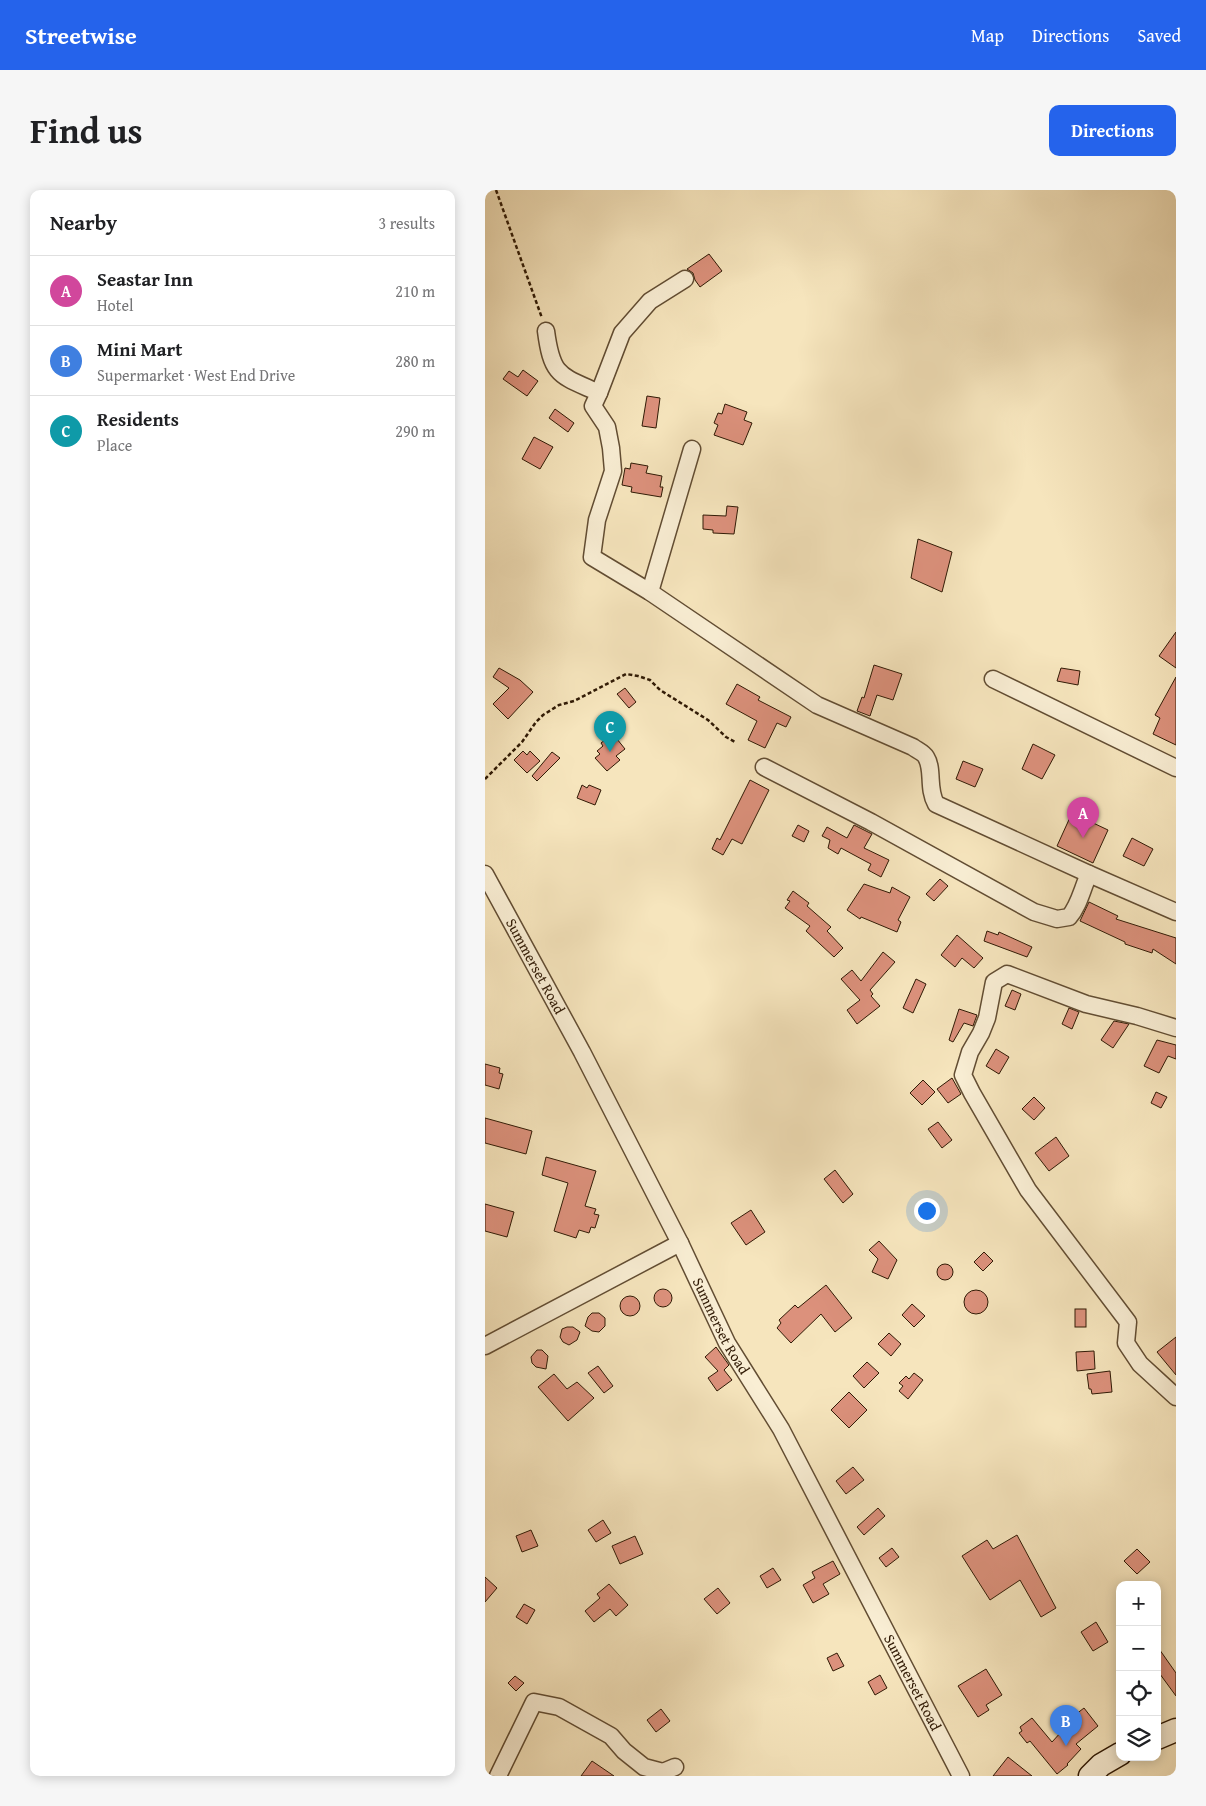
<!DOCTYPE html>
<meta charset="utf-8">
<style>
:root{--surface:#fff;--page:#f6f6f6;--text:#202124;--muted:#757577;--line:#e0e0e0;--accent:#2563eb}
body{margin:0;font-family:"Gentium Book Plus",serif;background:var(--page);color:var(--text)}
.controls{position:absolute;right:15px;bottom:15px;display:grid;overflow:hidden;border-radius:10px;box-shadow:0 2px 12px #0003}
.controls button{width:45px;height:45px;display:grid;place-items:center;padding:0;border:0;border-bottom:1px solid var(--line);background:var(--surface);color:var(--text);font:25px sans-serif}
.you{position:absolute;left:441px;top:1020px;width:18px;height:18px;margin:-12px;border:4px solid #fff;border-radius:50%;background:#1a73e8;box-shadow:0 0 0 8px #1a73e833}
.badge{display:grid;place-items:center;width:32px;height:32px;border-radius:50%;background:var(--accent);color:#fff;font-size:16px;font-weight:700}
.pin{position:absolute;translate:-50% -41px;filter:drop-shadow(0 1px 2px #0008)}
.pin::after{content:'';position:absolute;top:26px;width:18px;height:15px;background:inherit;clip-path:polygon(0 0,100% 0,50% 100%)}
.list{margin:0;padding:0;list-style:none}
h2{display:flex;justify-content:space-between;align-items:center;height:65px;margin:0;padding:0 20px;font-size:21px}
h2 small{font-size:16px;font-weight:400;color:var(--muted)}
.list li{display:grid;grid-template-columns:32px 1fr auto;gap:15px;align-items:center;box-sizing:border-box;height:70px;padding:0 20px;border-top:1px solid var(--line)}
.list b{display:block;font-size:19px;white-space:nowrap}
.list p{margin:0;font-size:16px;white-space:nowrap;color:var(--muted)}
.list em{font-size:16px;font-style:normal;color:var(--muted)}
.icon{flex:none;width:28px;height:28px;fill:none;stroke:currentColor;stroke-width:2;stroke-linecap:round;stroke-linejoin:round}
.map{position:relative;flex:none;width:691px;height:1586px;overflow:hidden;border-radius:10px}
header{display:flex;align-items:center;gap:30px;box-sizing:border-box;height:70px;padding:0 25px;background:var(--accent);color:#fff}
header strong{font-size:24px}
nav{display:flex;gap:28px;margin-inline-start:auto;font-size:18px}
.intro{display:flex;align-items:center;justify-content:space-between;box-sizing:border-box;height:120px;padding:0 30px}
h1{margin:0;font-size:35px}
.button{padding:12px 22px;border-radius:10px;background:var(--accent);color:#fff;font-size:18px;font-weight:700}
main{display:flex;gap:30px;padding:0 30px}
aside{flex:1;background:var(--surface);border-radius:10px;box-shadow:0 2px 12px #0003}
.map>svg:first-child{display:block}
.building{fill:#dc917c;stroke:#301a05}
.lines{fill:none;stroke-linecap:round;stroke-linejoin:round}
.street-casing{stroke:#624d33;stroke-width:19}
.secondary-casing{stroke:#301a05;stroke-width:25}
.path{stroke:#301a05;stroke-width:2.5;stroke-dasharray:4 2.5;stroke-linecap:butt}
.street{stroke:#f9eed4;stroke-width:16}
.secondary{stroke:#f9eed4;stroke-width:22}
.labels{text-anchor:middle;stroke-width:4;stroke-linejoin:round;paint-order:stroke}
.street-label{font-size:15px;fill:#301a05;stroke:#f9eed4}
</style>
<header>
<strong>Streetwise</strong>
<nav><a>Map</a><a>Directions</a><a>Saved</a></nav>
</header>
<div class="intro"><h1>Find us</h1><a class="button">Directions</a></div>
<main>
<aside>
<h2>Nearby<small>3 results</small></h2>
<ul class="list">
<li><span class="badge" style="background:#d1479c">A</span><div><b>Seastar Inn</b><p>Hotel</p></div><em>210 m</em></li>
<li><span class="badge" style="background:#3f7fe0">B</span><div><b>Mini Mart</b><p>Supermarket · West End Drive</p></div><em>280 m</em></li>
<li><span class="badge" style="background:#0f9aa8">C</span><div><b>Residents</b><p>Place</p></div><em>290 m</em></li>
</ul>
</aside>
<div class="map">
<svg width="691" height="1586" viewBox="0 0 691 1586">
<rect width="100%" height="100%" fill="#f6e5bd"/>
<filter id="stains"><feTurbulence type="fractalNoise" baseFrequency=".004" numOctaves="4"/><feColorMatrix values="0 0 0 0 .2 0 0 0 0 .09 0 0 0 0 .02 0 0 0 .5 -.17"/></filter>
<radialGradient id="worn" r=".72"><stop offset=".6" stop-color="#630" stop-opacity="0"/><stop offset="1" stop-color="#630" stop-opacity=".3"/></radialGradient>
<g class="building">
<polygon points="224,64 237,81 215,97 210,90 208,83 202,79"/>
<polygon points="38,180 53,191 42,206 18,189 24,181 33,187"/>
<polygon points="162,206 175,208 171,238 157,236"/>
<polygon points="240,214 262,222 259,230 267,233 258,255 229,245 233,235 229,233 233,223 237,224"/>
<polygon points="70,219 89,233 83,242 64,228"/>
<polygon points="49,247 68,257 55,279 37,269"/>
<polygon points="146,273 163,276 161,283 177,286 175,297 178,297 176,307 146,302 147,297 137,295 140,278 145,279"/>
<polygon points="242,316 253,317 249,344 228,343 228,340 218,339 218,325 241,326"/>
<polygon points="433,349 467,362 457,402 426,388"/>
<polygon points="691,442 691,478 674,466"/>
<polygon points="389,475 417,484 408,510 392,505 385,526 372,521 377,507 379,508"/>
<polygon points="14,478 35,490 48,502 23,529 8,514 24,498 8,487"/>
<polygon points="576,478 595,481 593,495 572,491"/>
<polygon points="691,487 691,555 668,544 675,528 670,525"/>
<polygon points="252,494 275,507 273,510 306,527 301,537 292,533 280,558 263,550 272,531 241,514"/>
<polygon points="140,498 151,512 144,518 132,504"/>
<polygon points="128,544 140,559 131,566 135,570 122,581 110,568 115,564 112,561 118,556 116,553"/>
<polygon points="548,554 570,565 557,589 537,579"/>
<polygon points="38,561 42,565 45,561 55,571 42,583 29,570"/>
<polygon points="67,562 75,568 52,591 47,586"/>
<polygon points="478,571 498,579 490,597 471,589"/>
<polygon points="265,590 284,600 257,654 247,649 238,665 227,659 232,648 235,650"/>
<polygon points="97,595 102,598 104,595 116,600 110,615 92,608"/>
<polygon points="587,623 623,640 608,673 572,656"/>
<polygon points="313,635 324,641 319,652 307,646"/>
<polygon points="369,635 387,644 379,658 404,670 396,687 383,680 386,674 382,672 356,658 353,664 343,658 345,650 337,646 342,637 362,648"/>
<polygon points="647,648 668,659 659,676 638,666"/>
<polygon points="455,689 463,696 449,711 441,704"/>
<polygon points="379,694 405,703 407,697 425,707 413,730 416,732 412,742 376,727 375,729 362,720"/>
<polygon points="308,701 324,713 322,716 346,737 342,741 358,758 349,767 321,741 325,736 300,718 305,711 302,710"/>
<polygon points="604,712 633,726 631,729 691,748 691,774 668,759 667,763 640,754 640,752 595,731"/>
<polygon points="502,741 513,745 514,742 547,757 542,767 499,751"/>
<polygon points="472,745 498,768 489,778 477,768 470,777 456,765"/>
<polygon points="398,762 410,772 385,800 388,804 386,806 395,816 372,834 362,820 375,810 356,789 367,780 376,791"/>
<polygon points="431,789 441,794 428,823 418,818"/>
<polygon points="527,800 536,804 530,820 520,816"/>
<polygon points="584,818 594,822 587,839 577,834"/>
<polygon points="474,819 492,825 488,836 479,833 468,852 464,850"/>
<polygon points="629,831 644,834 628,858 616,850"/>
<polygon points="672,850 691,855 691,869 683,866 674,883 659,876"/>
<polygon points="511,859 524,867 514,884 501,876"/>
<polygon points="0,874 15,878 14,883 18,884 14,899 0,895"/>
<polygon points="467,888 476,904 463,913 452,899"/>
<polygon points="438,890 450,902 437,915 425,903"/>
<polygon points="671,902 682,907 676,918 666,913"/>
<polygon points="549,907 560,918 549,930 537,919"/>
<polygon points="0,928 47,941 41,964 0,953"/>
<polygon points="453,932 467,950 457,958 443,939"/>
<polygon points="571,947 584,966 564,981 550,963"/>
<polygon points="61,967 111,981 100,1016 111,1019 109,1024 114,1025 110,1038 106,1037 104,1043 94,1040 91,1048 69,1041 83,993 57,985"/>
<polygon points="350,980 368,1004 358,1013 339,989"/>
<polygon points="0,1014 29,1022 22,1047 0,1041"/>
<polygon points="266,1020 280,1042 261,1055 246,1033"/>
<polygon points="394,1051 412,1070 403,1089 387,1082 393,1069 384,1060"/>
<polygon points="499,1062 508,1071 498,1081 489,1072"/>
<circle cx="460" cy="1082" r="8"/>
<polygon points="341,1095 367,1128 350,1142 336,1124 306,1153 292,1138 296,1133 294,1130 310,1115 313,1118"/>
<circle cx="178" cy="1108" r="9"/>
<circle cx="491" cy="1112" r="12"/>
<circle cx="145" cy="1116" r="10"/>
<polygon points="427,1114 440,1126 429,1137 417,1125"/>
<rect x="590" y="1119" width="11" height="18"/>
<polygon points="107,1123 114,1123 120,1128 120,1136 114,1142 107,1141 100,1136 103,1127"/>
<polygon points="82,1137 88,1137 95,1142 92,1150 84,1155 78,1152 75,1147 77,1139"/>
<polygon points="404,1143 416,1154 406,1166 393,1154"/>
<polygon points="691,1147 691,1185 672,1162"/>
<polygon points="231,1157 244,1175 239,1180 247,1190 232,1201 223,1188 233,1181 220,1167"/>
<polygon points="52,1160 57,1160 63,1166 61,1179 51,1177 47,1173 46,1167"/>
<polygon points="609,1161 610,1179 592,1181 591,1162"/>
<polygon points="382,1172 394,1183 379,1198 368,1186"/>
<polygon points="113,1176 128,1196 119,1203 103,1183"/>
<polygon points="625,1181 627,1202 607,1204 606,1199 604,1199 602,1184"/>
<polygon points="429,1183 438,1190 423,1209 414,1201 418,1196 414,1193 421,1186 424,1189"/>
<polygon points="69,1184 82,1199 92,1192 109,1208 83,1231 53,1197"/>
<polygon points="364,1202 382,1220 364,1238 346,1220"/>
<polygon points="368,1277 379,1290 361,1304 351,1291"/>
<polygon points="393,1318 400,1326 379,1345 372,1337"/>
<polygon points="118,1330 126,1343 111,1352 103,1340"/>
<polygon points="46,1340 53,1356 37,1362 31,1346"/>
<polygon points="532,1345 571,1418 556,1427 535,1390 505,1410 477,1366 502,1350 508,1359"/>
<polygon points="150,1346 158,1364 135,1374 127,1356"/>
<polygon points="407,1358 414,1367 401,1377 394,1368"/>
<polygon points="652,1359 665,1372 652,1384 639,1371"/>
<polygon points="348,1371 355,1384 338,1394 344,1404 328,1413 318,1395 330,1388 327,1382"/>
<polygon points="288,1378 296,1390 282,1398 275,1386"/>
<polygon points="0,1387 12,1398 0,1412"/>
<polygon points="124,1394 143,1415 131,1426 125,1419 109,1432 100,1421 115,1408 112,1404"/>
<polygon points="233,1398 245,1413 232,1424 219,1409"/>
<polygon points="39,1414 50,1420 42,1434 31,1427"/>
<polygon points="611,1432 623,1452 608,1461 596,1442"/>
<polygon points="672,1456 691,1483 691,1506 672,1480"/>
<polygon points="352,1463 359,1476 348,1481 342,1468"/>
<polygon points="501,1479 517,1505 501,1515 504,1520 493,1527 473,1496"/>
<polygon points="395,1485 402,1498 390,1505 383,1492"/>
<polygon points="30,1486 39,1493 31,1501 23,1493"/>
<polygon points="599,1518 613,1536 591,1554 596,1559 582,1574 583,1575 572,1584 545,1551 542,1553 534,1543 537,1541 535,1537 547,1528 567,1552 587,1530 586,1528"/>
<polygon points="176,1519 185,1531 171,1542 162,1530"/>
<polygon points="523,1567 547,1586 508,1586"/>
<polygon points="107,1571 129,1586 96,1586"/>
</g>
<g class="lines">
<g class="street-casing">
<g id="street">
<path d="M61 141C67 187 75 185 114 203L108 216 122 237 126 258 128 281 112 330 107 367 165 402 332 515 428 557C432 560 439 563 441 567 449 580 442 598 451 614L604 684 691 722"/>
<polyline points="114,203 137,143 165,111 200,89"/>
<polyline points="165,402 207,259"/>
<polyline points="508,489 691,578"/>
<path d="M279 577 386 632 549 722 572 729 584 727C594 716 597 699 604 684"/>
<path id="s1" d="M0 684 97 862 195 1053 242 1153 296 1239 476 1586"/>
<polyline points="691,838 652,826 601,814 522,784 509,792 502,828 496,843 485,862 478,885 487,903 543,1000 643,1132 641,1153 655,1174 691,1207"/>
<polyline points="0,1156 195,1053"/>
<polyline points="13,1586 49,1512 74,1517 126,1546 139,1561 159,1577 178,1582 190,1577"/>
</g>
</g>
<g class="secondary-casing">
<g id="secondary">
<polyline points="672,1548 691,1540"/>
<polyline points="605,1586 616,1575 635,1564"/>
</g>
</g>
<g class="path">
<polyline points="11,0 57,128"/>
<polyline points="0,589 37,552 51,532 58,525 74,515 89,511 141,484 153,486 165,490 175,500 223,530 241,547 250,552"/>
</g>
<use href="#street" class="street"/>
<use href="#secondary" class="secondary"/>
</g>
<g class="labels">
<g class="street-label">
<text dy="5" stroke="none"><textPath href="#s1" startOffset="105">Summerset Road</textPath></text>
<text dy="5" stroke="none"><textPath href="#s1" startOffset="510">Summerset Road</textPath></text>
<text dy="5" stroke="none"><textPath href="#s1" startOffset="915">Summerset Road</textPath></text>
</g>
</g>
<rect width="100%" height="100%" filter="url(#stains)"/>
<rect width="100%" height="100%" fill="url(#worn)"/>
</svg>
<div class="controls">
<button>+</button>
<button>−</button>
<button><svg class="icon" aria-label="locate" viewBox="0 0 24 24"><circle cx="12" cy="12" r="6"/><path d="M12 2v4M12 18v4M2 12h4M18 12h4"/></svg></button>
<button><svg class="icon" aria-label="layers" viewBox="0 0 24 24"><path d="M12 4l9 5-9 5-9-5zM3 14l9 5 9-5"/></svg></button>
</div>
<div class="you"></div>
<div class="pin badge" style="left:598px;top:648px;background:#d1479c">A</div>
<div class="pin badge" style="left:581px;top:1556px;background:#3f7fe0">B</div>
<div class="pin badge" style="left:125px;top:562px;background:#0f9aa8">C</div>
</div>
</main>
